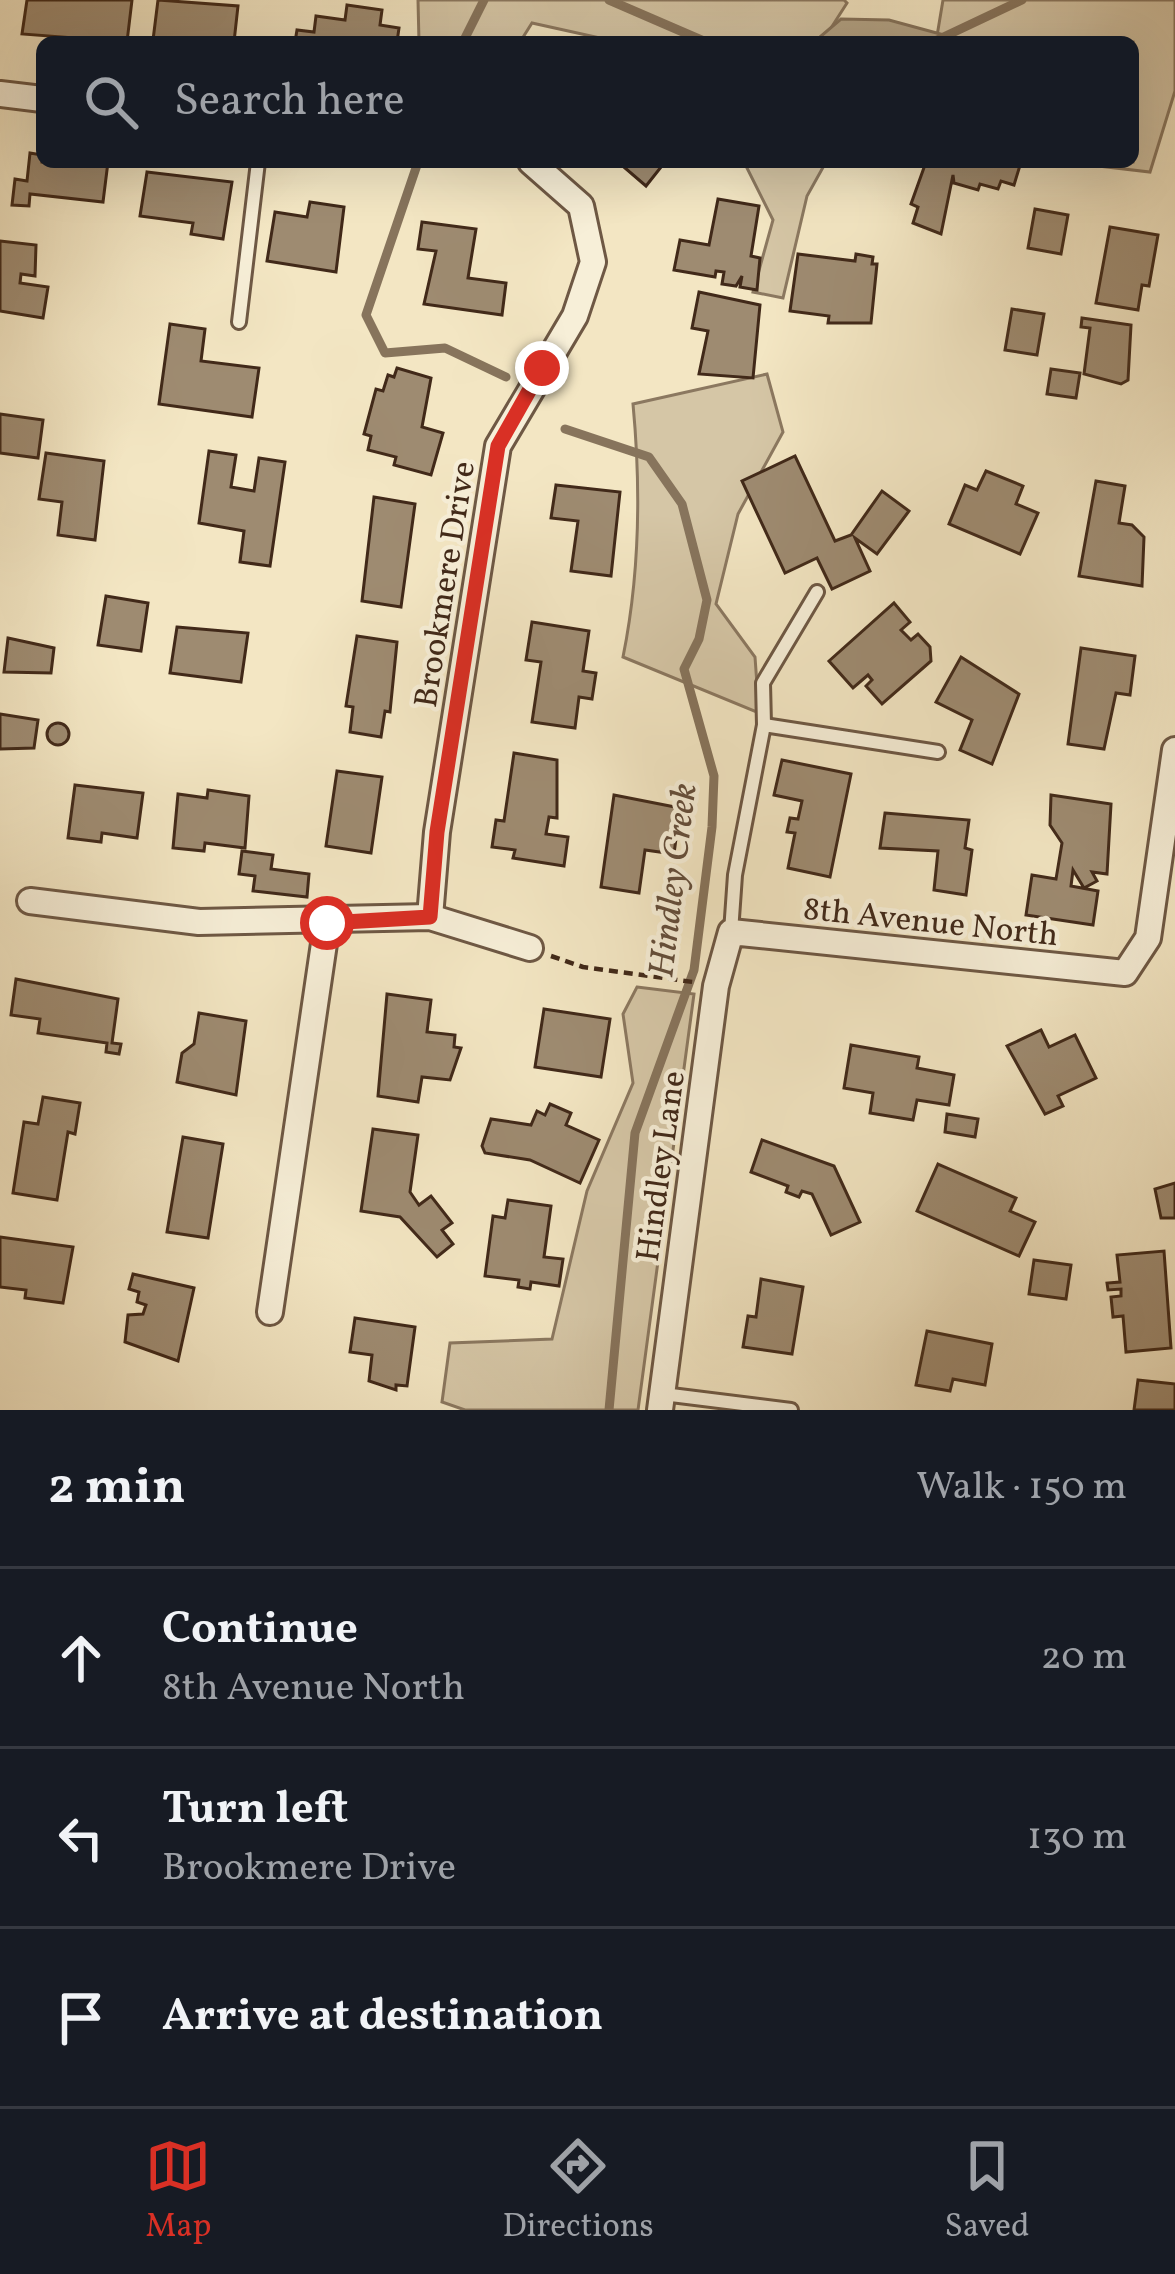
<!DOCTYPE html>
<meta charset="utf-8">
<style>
:root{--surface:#171b24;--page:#242831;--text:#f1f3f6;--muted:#9ea1a6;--line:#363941;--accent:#d93025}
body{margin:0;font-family:Vollkorn,serif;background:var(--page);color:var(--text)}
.stop{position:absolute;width:36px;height:36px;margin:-27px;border:9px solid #d93025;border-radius:50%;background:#fff}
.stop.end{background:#d93025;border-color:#fff;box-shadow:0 3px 12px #0008}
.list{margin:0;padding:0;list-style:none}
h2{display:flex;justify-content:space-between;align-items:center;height:156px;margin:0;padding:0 48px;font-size:51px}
h2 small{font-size:39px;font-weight:400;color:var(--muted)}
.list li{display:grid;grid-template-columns:78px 1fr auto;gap:36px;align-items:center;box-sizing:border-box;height:180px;padding:0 48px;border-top:3px solid var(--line)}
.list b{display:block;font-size:45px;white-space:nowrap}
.list p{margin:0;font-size:39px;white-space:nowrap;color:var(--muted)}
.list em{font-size:39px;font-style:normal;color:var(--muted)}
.icon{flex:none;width:66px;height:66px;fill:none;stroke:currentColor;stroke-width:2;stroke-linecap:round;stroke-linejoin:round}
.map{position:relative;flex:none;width:1175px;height:1410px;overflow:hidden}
.search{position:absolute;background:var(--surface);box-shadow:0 12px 48px #0002;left:36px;right:36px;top:36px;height:132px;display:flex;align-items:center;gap:30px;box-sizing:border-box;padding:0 42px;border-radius:18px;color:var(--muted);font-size:45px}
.sheet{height:696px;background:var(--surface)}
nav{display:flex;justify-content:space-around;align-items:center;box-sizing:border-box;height:168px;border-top:3px solid var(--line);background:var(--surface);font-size:33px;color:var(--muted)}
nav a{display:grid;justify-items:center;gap:6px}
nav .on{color:var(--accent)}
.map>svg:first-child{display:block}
.green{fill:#d5c6a6;stroke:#8b7860;stroke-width:3}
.water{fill:#b6a689;stroke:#87745c;stroke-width:3}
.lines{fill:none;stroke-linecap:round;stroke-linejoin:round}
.stream{stroke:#87745c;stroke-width:9}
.building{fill:#9e8b71;stroke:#412919;stroke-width:3}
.lane-casing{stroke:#6e5844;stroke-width:18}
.street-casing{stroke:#6e5844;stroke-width:30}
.path{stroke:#412919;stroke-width:4.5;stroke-dasharray:9 6;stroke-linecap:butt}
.lane{stroke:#f7efd8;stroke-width:12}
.street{stroke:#f7efd8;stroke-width:24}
.route{stroke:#d93025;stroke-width:15}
.labels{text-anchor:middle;stroke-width:9;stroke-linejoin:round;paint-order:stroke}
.street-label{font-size:33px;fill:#412919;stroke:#f7efd8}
.water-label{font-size:36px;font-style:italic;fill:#644e3b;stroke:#f7efd8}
</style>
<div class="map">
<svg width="1175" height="1410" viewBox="0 0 1175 1410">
<rect width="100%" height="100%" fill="#f3e6c3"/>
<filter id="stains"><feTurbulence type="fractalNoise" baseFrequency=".00167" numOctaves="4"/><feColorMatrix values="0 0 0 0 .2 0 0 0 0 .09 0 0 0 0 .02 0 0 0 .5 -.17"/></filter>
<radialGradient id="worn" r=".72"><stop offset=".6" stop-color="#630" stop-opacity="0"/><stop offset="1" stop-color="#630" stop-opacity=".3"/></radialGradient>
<g class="green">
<polygon points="418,0 844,0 847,3 822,42 618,42 532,23 520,42 419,42"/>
<polygon points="943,0 1175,0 1175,91 1150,172 1064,162 1133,162 1133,42 936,42"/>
<polygon points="744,162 826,162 807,196 783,298 753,292 773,220"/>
<path d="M767 374 783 432 738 514 716 604 755 657 759 713 623 657C640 573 641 489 633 404Z"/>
<polygon points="637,987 694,994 638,1410 465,1410 442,1402 450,1343 552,1339 587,1191 633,1083 623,1014"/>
</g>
<polygon class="water" points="841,19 889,20 944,35 940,42 814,42"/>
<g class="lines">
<g class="stream">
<polyline points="609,0 706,42"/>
<polyline points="463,42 484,0"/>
<polyline points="933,42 1022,0"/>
<polyline points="418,162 366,315 385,353 445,348 506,377"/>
<polyline points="565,429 649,457 682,504 707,600 699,639 684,669 714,776 712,827 694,970 635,1133 609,1410"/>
</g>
</g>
<g class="building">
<polygon points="27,0 132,0 127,42 22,34"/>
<polygon points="158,0 238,6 234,42 153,40"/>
<polygon points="347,5 382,10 380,25 399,28 397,42 295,42 297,30 314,32 316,16 345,20"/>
<polygon points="30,153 42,155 42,162 108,162 103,202 30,194 29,206 12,205 15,179 27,181"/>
<polygon points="618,162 665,162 646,186"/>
<polygon points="1021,162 1014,185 1001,181 998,189 980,184 978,190 954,183 953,175 941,234 913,223 918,207 911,204 926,162"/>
<polygon points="147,172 232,182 223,239 191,234 193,223 140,216"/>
<polygon points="718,199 759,206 751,256 760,258 757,290 740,287 742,276 736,286 722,284 724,272 716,271 715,277 674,270 680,240 709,245"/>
<polygon points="310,202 344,207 336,272 267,261 275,212 307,217"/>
<polygon points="1035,209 1068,215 1061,254 1028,248"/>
<polygon points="422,222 476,229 468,278 506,283 502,315 424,304 436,251 418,249"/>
<polygon points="1110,227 1158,235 1149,286 1142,285 1138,310 1096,303"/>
<polygon points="0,241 36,245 35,276 21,274 20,283 48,287 43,318 0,311"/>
<polygon points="798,254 855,261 856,254 873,257 872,264 877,264 871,323 828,323 829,316 790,311"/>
<polygon points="699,292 760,305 753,378 699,374 708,331 692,328"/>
<polygon points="1012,309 1044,314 1037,355 1005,350"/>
<polygon points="1082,318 1131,325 1128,380 1121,384 1084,374 1090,328 1081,327"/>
<polygon points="170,324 205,329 201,361 259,368 252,417 159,404"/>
<polygon points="397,368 431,378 422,427 443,433 431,475 394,465 396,457 368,450 371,436 364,434 376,389 383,391 388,375 394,377"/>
<polygon points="1051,369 1080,373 1076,398 1047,394"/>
<polygon points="0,414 43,420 38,458 0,453"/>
<polygon points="209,451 236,455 231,487 254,491 259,458 285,462 270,566 240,562 244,531 199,523"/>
<polygon points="46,453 104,461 95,540 58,535 62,502 39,499"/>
<polygon points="795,456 835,541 851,535 882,491 909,511 877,554 855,538 870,571 832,589 817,558 785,573 742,481"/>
<polygon points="986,471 1023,486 1016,504 1038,513 1020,554 949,524 965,485 977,490"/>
<polygon points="1096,481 1125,486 1119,523 1132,525 1144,537 1142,586 1079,576"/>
<polygon points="556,485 620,492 611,576 571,571 578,521 551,518"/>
<polygon points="374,497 415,504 401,607 362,601"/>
<polygon points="106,596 148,603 141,651 98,645"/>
<polygon points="894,603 910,622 901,630 911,640 918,634 930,647 931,661 882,704 866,686 872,680 868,675 853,688 829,661"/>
<polygon points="532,622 589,631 583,671 596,673 592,699 579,697 575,728 532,722 541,662 526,660"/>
<polygon points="177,627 248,633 241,682 170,673"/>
<polygon points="357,636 397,642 390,712 385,711 381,737 350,732 353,707 346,706"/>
<polygon points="8,638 54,648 51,673 4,672"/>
<polygon points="1081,648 1135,656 1130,695 1116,693 1104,749 1068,744"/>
<polygon points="961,657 1019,694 992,764 960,750 972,720 936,702"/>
<polygon points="0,714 38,720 34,748 0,749"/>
<circle cx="58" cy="734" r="11"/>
<polygon points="514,753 557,760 557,818 549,817 546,834 568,837 564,866 513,858 515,850 492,847 496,820 504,821"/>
<polygon points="782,760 851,774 830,877 788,868 795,833 787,832 790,818 798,819 802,801 774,795"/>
<polygon points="337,771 382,777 371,853 326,846"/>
<polygon points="75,785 143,793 137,838 102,833 101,842 68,838"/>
<polygon points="208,790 249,796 245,848 205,843 204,851 173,848 178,794 207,798"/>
<polygon points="614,795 680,808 674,854 645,850 639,893 601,887"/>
<polygon points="1051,795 1111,804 1107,874 1092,872 1097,881 1084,888 1073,870 1071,886 1098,891 1093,925 1026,915 1032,875 1056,879 1062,843 1050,825"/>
<polygon points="885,813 969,820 965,848 972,850 966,895 934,890 938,851 880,848"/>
<polygon points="242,851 273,855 271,869 309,874 307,897 253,891 255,876 239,874"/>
<polygon points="16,979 118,999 112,1043 121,1044 119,1054 106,1052 107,1043 38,1033 40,1019 11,1015"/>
<polygon points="387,994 431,1000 427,1032 455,1035 454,1047 461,1048 450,1080 422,1077 418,1102 378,1096"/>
<polygon points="544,1009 610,1019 601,1077 535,1067"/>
<polygon points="199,1013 246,1021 236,1095 177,1082 182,1053 194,1044"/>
<polygon points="1041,1030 1049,1047 1075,1035 1096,1078 1058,1096 1063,1106 1045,1114 1007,1046"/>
<polygon points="851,1045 919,1057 917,1068 954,1075 949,1105 917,1100 913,1120 870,1113 873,1093 844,1088"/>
<polygon points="43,1097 80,1103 75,1134 68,1132 57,1200 13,1193 24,1122 38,1124"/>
<polygon points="550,1104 571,1113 566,1125 599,1140 580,1183 530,1160 485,1153 482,1146 491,1119 531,1125 537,1111 545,1115"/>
<polygon points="947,1114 978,1119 975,1137 945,1132"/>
<polygon points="373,1129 418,1135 410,1192 419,1205 431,1196 452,1223 442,1230 453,1244 437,1257 400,1217 361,1211"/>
<polygon points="183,1137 223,1144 208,1238 167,1232"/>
<polygon points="762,1140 834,1166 860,1222 831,1235 812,1194 802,1191 799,1197 786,1192 788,1186 751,1172"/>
<polygon points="938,1164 1016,1198 1010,1211 1035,1222 1019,1256 917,1211"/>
<polygon points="1175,1183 1175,1218 1161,1218 1155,1189"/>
<polygon points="508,1200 551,1206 544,1257 563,1259 559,1286 531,1282 530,1289 518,1287 519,1280 485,1276 493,1216 505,1218"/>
<polygon points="0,1237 73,1247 63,1303 25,1298 26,1290 0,1287"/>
<polygon points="1164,1251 1171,1348 1126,1352 1123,1316 1113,1317 1111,1297 1121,1296 1121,1289 1108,1290 1107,1283 1120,1282 1117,1255"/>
<polygon points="1034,1260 1071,1265 1066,1299 1029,1294"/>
<polygon points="133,1274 194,1288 178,1361 125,1342 128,1315 143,1314 146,1305 137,1302 139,1292 129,1289"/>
<polygon points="761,1279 803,1287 792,1354 743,1347 748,1316 756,1317"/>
<polygon points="355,1318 415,1327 407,1386 396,1385 396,1390 369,1381 372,1355 350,1352"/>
<polygon points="927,1331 992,1344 985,1385 953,1379 950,1391 916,1385"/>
<polygon points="1138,1380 1175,1384 1175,1410 1134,1410"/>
</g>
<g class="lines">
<g class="lane-casing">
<g id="lane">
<polyline points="239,322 258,162"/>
<polyline points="764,725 763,683 817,592"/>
<polyline points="731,932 735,875 764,725 938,752"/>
<polyline points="663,1394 791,1410"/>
</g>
</g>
<g class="street-casing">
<g id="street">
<polyline points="0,94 42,99"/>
<polyline points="30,901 199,922 430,917 530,948"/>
<polyline points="430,917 437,832 498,446 575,316 593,262 581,206 531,162"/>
<polyline points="270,1312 327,923"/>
<polyline points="660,1410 716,986 731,932 1125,973 1148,938 1175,750"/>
</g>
</g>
<polyline class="path" points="551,956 583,967 693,982"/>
<use href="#lane" class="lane"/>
<use href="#street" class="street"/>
</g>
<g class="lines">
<polyline class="route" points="327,923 430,917 437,832 498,446 542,368"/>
</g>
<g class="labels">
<g class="street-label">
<text transform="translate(443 584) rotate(-81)" y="12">Brookmere Drive</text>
<text transform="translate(931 920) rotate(6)" y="12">8th Avenue North</text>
<text transform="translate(659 1166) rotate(-82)" y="12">Hindley Lane</text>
</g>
<g class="water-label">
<text transform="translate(671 880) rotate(-83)" y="13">Hindley Creek</text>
</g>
</g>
<rect width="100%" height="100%" filter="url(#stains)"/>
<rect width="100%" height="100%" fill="url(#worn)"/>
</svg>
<div class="stop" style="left:327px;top:923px"></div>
<div class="stop end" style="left:542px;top:368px"></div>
<div class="search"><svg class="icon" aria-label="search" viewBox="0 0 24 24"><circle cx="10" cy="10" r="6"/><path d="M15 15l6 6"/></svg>Search here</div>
</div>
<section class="sheet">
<h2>2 min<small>Walk · 150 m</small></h2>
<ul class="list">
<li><svg class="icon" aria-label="ahead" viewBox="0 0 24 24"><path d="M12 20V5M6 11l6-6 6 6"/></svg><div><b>Continue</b><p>8th Avenue North</p></div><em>20 m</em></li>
<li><svg class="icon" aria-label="left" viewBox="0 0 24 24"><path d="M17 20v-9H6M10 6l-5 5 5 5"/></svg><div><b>Turn left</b><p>Brookmere Drive</p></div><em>130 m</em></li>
<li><svg class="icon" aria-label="arrive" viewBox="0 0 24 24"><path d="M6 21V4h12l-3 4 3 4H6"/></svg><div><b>Arrive at destination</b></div></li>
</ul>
</section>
<nav>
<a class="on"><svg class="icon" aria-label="map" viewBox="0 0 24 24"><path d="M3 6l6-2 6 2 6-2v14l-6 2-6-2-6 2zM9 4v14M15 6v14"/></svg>Map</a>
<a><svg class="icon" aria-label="directions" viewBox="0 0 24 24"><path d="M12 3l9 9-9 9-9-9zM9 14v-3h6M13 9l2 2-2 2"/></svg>Directions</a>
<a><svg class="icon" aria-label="saved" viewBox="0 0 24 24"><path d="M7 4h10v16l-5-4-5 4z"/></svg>Saved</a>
</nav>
